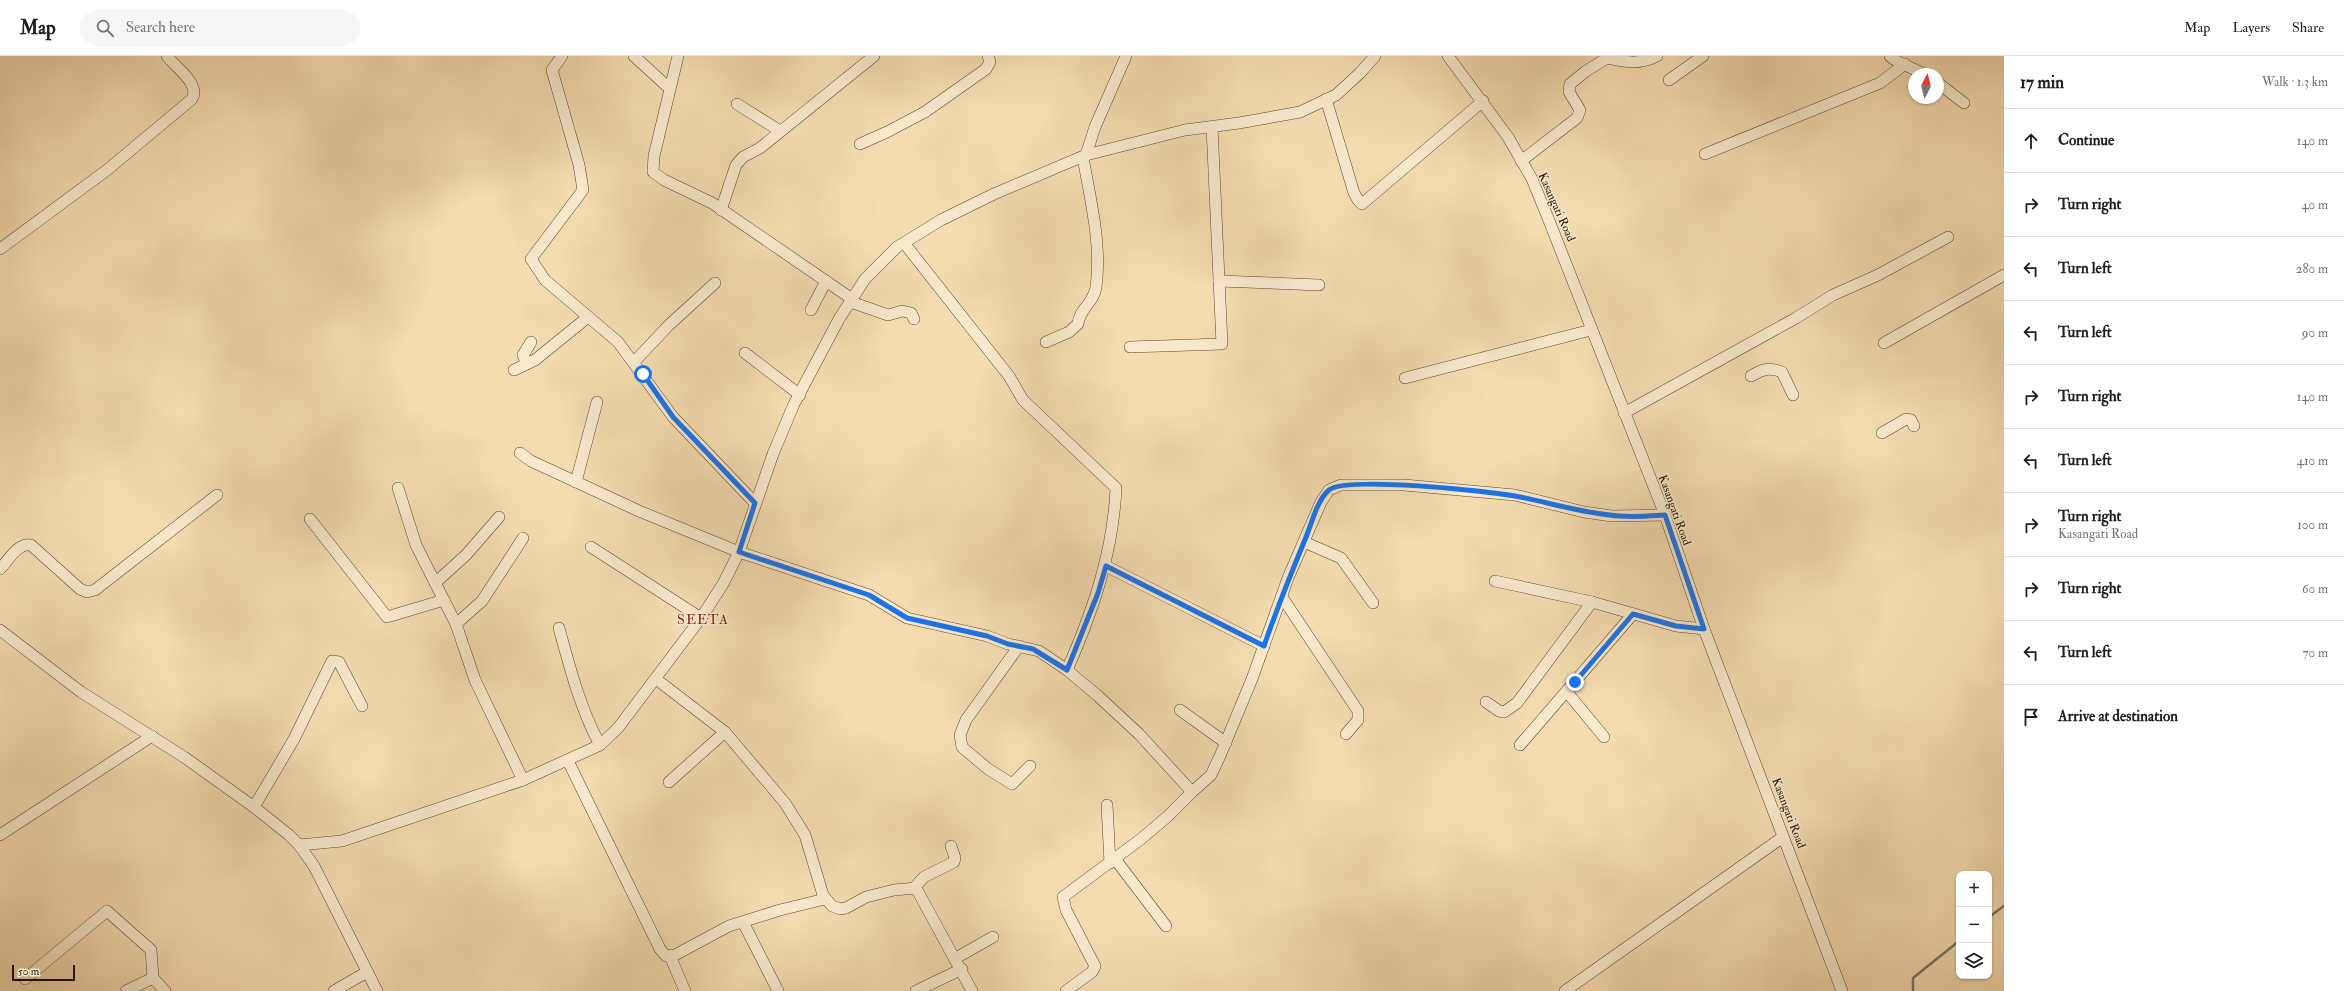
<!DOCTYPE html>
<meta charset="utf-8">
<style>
:root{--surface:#fff;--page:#f6f6f6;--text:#202124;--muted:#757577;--line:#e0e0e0}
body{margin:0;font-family:"IM FELL Double Pica",serif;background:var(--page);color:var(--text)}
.controls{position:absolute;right:12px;bottom:12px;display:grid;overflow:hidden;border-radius:8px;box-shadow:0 1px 3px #0004}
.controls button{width:36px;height:36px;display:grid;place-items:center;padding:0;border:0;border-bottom:1px solid var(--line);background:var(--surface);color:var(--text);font:20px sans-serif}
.compass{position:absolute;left:1908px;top:12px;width:36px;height:36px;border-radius:50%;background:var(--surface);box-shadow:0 1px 3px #0004;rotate:7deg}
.scale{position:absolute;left:12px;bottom:10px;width:63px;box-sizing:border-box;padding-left:4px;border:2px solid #261400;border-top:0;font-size:11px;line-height:14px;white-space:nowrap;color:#261400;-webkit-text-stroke:3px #f8e8cc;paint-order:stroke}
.stop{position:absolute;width:12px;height:12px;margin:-9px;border:3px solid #1a73e8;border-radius:50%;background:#fff}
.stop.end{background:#1a73e8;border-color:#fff;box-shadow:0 1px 4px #0008}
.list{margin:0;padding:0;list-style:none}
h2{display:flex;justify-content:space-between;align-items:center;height:52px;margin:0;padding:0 16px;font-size:17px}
h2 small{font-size:13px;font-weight:400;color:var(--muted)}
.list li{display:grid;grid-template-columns:26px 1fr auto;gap:12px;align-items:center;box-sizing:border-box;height:64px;padding:0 16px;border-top:1px solid var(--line)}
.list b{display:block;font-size:15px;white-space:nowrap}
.list p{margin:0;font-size:13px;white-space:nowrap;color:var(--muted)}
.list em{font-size:13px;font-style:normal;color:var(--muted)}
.icon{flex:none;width:22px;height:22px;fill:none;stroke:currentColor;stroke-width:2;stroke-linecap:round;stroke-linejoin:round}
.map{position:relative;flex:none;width:2004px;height:935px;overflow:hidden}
header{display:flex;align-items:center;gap:24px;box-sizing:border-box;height:56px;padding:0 20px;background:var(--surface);border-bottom:1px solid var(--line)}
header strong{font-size:19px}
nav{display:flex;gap:22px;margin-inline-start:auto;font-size:14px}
.search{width:280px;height:36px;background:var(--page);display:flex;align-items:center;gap:10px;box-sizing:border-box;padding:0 14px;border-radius:22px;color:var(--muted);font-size:15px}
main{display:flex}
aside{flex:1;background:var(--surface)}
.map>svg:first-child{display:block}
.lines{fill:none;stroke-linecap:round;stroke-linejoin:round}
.stream{stroke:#70766e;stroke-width:2.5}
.minor-casing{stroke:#5a462c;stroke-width:12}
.minor{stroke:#f8e8cc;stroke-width:11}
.route{stroke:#1a73e8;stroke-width:5}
.labels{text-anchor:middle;stroke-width:3;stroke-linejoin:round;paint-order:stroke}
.street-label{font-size:12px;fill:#261400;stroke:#f8e8cc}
.quarter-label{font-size:14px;letter-spacing:1px;fill:#7a1f14;stroke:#f8e8cc}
</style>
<header>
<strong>Map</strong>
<div class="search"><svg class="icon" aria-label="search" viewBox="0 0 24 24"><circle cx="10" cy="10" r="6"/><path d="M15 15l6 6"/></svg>Search here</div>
<nav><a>Map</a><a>Layers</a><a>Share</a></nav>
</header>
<main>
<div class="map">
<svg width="2004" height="935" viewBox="0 0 2004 935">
<rect width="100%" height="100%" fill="#f4dbb0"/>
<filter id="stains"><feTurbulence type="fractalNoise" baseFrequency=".005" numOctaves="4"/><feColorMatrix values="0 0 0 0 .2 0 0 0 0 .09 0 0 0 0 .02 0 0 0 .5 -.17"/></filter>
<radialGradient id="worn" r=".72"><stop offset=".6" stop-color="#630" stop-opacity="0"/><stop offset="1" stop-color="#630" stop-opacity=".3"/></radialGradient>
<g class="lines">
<g class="stream">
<polyline points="1989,861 2004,850"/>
<polyline points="1913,935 1913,922 1959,885"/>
</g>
<g class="minor-casing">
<g id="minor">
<polyline points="562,0 552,14 579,109 583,134 531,203 545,224 618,286 673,361 755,447"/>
<polyline points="634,0 670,33"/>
<polyline points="678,0 654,100 653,116 664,124 712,147 852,243"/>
<polyline points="1448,0 1508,81 1532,123 1548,162 1665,459 1704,573 1842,935"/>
<path d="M1890 0C1894 6 1916 13 1924 18"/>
<polyline points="1669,24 1703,0"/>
<polyline points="1938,27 1964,47"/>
<polyline points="1326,43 1354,137 1358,144 1362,148 1483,45"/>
<polyline points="737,48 780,75"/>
<polyline points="860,88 887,76 925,56 986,13 990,6 988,0"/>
<polyline points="1705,98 1880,27 1905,8"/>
<polyline points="1086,99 1095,71 1126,0"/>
<path d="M1521 105 1577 62 1580 54 1569 36 1570 28 1586 15 1607 2C1625 6 1640 9 1657 0"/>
<polyline points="721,154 736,109 743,101 760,92 874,0"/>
<path d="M904 187 1009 320 1023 344 1116 432C1113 497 1093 555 1067 614"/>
<path d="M0 193 107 114 192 43C201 28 175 11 167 0"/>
<polyline points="1219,225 1319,229"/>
<polyline points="851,246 888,259 902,255 911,257 914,263"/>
<polyline points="811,254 826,225"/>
<path d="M1046 286 1069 276 1078 268C1079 253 1094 247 1096 231 1102 188 1090 143 1083 101"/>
<polyline points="1884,287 2004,219"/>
<polyline points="1130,291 1222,288 1212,71"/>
<polyline points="745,297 800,339"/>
<polyline points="634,306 669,269 715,227"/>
<polyline points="527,308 523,299 531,286"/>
<polyline points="514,314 535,304 588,261"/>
<path d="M1751 320C1763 313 1769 311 1782 316L1793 339"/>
<polyline points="1405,322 1591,274"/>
<polyline points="1624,357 1796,262 1833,239 1878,219 1948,181"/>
<polyline points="1882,377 1906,363 1911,364 1914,370"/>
<polyline points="520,397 531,405 639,455 739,496 869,539 907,562 987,580 1008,588 1039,595 1067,614 1098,640 1139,678 1192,736 1211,719 1220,700 1252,623 1288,522 1321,446 1329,434 1341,429 1404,429 1515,439 1584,456 1612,460 1665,459"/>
<polyline points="576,426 597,346"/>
<polyline points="398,432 416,489 456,568 475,624 523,724"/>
<polyline points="310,463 387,561 444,544"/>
<polyline points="1304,486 1341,502 1373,547"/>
<polyline points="591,491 701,562"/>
<polyline points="1106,510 1264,590"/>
<path d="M0 513C8 505 18 486 31 489L80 533 87 536 95 534 217 439"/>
<polyline points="1495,525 1592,546 1676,570 1704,573"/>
<polyline points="435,527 466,499 499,461"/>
<polyline points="1282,541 1358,655 1358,664 1346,678"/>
<polyline points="456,568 482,545 523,482"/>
<path d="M559 572C570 612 580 652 600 689"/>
<polyline points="0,574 81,636 184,701 254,751 289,779 299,789 314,810 377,935"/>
<polyline points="1019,590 966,664 960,679 962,691 988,713 1012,728 1030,710"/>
<polyline points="656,623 725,676 785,747 805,779 823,839 832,850 840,853 846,852 866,841 894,834 916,832 972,935"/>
<polyline points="1567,636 1604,681"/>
<polyline points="1486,646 1499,655 1504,656 1517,647 1592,546"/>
<polyline points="1180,654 1226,687"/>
<polyline points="1520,689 1633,558"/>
<polyline points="568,705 660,893 666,900 675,899 729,870 780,854 825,843"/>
<polyline points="669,726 725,676"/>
<polyline points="1107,749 1110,807"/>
<polyline points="254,751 294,683 332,605 339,606 362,650"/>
<polyline points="0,779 152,680"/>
<polyline points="299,789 342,785 523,724 600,689 618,672 701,562 723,528 739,496 773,398 794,348 839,263 865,223 897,191 941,164 994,138 1086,99 1185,74 1239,67 1300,56 1336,39 1360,17 1375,0"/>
<polyline points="1115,803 1166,870"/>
<polyline points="914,832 924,821 954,806 955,802 951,790"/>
<polyline points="743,866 778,935"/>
<polyline points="670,900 685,935"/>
<polyline points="956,902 993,881"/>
<polyline points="25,923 107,855 151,894 153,922 165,935"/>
<polyline points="126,935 153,922"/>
<polyline points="334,935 367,916"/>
<polyline points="916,935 962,913"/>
<polyline points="1066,935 1092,916 1095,910 1066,854 1063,841 1141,783 1168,760 1192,736"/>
<polyline points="1565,935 1783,781"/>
</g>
</g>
<use href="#minor" class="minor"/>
</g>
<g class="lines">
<path class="route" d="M643 318 673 361 755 447 739 496 869 539 907 562 987 580 1008 588 1033 593 1067 614 1098 537 1106 510 1264 590C1276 555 1290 520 1304 486 1311 471 1316 445 1329 434 1346 420 1488 435 1515 440 1547 446 1578 456 1610 459 1628 462 1647 460 1665 459L1704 573 1676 570 1633 558 1575 626"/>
</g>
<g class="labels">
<g class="street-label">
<text transform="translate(1557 151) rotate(66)" y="4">Kasangati Road</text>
<text transform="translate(1675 454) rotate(70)" y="4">Kasangati Road</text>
<text transform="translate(1789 757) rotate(69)" y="4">Kasangati Road</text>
</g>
<g class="quarter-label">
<text x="703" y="568">SEETA</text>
</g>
</g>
<rect width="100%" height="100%" filter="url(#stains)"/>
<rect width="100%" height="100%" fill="url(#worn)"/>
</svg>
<div class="controls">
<button>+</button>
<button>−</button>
<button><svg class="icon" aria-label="layers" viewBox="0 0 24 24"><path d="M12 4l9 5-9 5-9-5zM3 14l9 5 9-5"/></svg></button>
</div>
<svg class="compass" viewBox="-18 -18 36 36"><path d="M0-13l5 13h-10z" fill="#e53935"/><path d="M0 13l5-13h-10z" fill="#757577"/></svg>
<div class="scale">50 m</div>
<div class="stop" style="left:643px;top:318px"></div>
<div class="stop end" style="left:1575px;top:626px"></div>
</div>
<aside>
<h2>17 min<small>Walk · 1.3 km</small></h2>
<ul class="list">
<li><svg class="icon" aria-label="ahead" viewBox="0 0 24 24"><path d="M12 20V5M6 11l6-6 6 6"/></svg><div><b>Continue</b></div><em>140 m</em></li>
<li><svg class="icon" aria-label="right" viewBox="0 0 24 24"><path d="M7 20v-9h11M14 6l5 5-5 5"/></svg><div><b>Turn right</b></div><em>40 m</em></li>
<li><svg class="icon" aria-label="left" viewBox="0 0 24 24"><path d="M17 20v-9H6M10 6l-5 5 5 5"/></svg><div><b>Turn left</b></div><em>280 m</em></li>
<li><svg class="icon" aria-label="left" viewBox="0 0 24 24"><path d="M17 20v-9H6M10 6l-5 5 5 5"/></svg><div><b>Turn left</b></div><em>90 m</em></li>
<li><svg class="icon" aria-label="right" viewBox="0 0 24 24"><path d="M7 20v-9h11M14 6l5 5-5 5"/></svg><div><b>Turn right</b></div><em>140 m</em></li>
<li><svg class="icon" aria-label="left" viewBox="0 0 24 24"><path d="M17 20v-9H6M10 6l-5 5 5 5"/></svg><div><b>Turn left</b></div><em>410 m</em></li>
<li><svg class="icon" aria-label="right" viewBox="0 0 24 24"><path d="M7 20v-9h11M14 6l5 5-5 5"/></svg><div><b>Turn right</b><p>Kasangati Road</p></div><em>100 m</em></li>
<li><svg class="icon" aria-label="right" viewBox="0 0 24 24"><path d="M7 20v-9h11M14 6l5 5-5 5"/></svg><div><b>Turn right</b></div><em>60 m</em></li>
<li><svg class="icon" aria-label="left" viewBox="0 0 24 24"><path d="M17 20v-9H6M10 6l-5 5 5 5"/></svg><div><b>Turn left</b></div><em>70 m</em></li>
<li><svg class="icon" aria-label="arrive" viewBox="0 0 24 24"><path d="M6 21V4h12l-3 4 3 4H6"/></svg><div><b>Arrive at destination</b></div></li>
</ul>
</aside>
</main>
